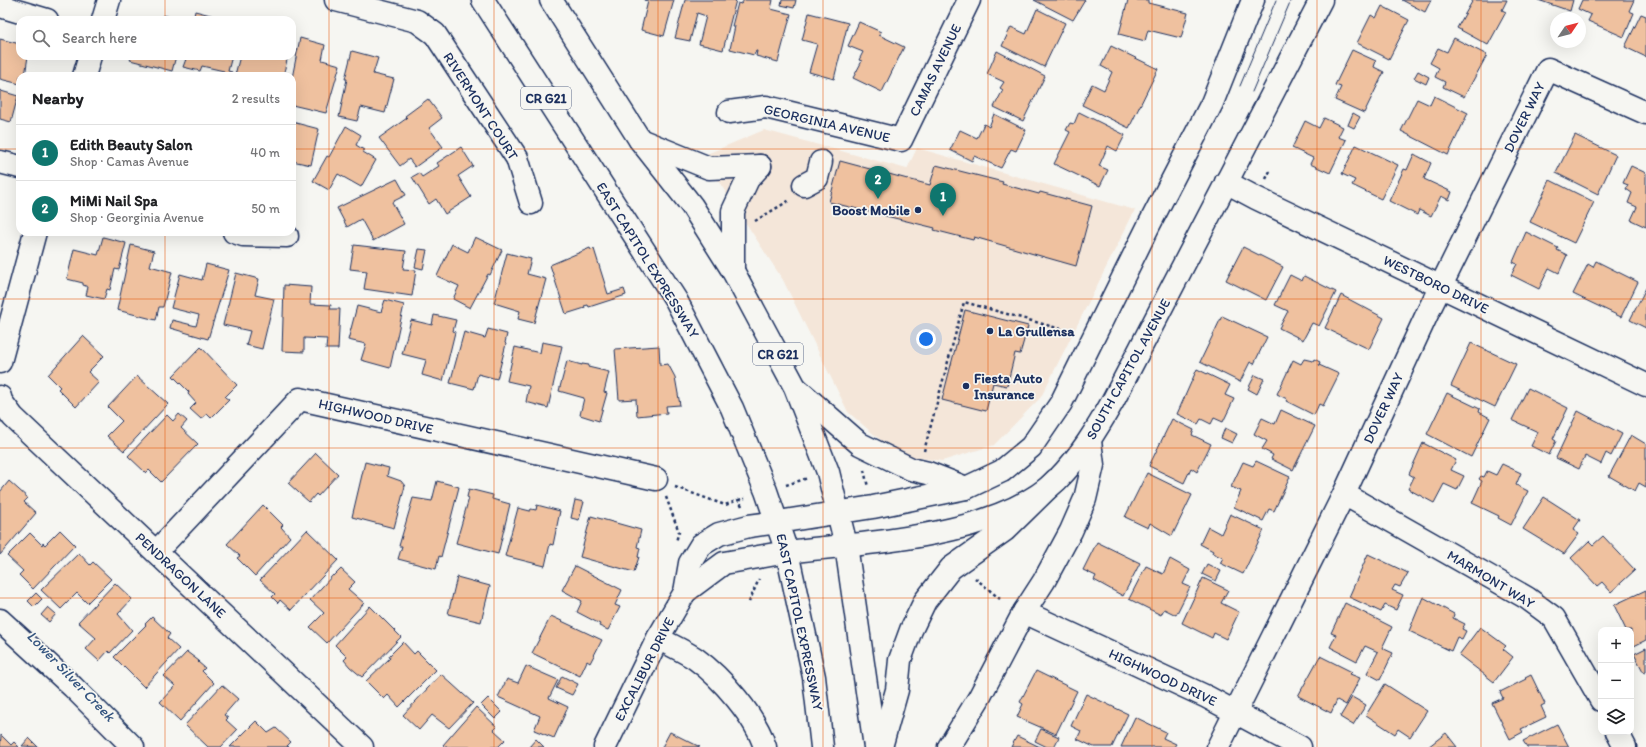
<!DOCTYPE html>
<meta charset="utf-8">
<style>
:root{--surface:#fff;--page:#f2f2f2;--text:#202124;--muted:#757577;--line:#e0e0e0;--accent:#0f766e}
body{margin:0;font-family:Itim,sans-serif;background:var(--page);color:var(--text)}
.controls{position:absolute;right:12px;bottom:12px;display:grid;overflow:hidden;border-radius:8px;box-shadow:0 4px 16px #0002}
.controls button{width:36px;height:36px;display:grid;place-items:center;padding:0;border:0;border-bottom:1px solid var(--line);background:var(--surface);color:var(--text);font:20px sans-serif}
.compass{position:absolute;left:1550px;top:12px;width:36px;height:36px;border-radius:50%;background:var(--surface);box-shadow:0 4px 16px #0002;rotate:55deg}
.you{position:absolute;left:926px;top:339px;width:14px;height:14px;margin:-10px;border:3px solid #fff;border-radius:50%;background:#1a73e8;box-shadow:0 0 0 6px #1a73e833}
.badge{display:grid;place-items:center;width:26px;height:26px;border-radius:50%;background:var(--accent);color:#fff;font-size:13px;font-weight:700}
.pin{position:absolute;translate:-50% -33px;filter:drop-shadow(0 1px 2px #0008)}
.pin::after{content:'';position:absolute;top:21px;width:14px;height:12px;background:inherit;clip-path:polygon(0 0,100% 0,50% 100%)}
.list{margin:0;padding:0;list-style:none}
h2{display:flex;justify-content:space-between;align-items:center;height:52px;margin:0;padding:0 16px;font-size:17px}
h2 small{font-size:13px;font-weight:400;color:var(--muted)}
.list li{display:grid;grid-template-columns:26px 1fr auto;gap:12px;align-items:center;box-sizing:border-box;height:56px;padding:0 16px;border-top:1px solid var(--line)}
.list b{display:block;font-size:15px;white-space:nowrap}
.list p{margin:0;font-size:13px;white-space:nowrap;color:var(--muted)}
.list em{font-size:13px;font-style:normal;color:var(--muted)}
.icon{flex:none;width:22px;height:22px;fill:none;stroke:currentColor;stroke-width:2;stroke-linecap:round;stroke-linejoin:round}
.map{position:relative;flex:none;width:1646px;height:747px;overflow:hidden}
.search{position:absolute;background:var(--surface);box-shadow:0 4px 16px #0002;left:16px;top:16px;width:280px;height:44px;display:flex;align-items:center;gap:10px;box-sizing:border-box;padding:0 14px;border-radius:12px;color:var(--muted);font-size:15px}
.panel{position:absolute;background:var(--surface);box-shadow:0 4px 16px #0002;left:16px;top:72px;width:280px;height:164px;border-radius:12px}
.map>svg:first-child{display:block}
.built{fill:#f4e6d9}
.building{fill:#efc19f;stroke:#1b2f5e}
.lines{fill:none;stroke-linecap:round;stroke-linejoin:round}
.minor-casing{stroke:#1b2f5e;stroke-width:25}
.major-casing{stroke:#1b2f5e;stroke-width:25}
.highway-casing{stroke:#1b2f5e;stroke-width:25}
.path{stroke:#1b2f5e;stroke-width:2.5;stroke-dasharray:3 3;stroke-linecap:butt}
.minor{stroke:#f6f6f2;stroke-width:22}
.major{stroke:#f6f6f2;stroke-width:22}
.highway{stroke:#f6f6f2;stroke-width:22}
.tram{stroke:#1b2f5e;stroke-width:1}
.grid{fill:none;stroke:#e8590c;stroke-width:1;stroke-opacity:0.55}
.poi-dot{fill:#1b2f5e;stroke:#f6f6f2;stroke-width:1.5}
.labels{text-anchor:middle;stroke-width:3.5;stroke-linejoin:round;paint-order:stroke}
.shield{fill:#f6f6f2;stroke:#5d6b8a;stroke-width:1}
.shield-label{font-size:13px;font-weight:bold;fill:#1b2f5e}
.street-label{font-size:14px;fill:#1b2f5e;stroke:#f6f6f2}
.poi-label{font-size:14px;font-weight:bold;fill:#1b2f5e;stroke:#f6f6f2;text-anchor:start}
.water-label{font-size:15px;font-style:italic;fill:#365681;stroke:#f6f6f2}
</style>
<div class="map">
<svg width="1646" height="747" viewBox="0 0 1646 747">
<rect width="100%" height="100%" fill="#f6f6f2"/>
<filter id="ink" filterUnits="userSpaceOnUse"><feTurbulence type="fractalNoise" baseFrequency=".025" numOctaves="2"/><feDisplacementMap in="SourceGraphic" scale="8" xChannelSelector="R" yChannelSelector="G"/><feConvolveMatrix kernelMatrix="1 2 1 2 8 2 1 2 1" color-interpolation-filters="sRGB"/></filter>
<g filter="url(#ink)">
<polygon class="built" points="764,130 907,169 917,148 1135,210 1041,397 994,445 942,461 898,455 848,412 783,280 702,156"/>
<g class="building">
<polygon points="644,0 674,0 664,36 641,30 648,1"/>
<polygon points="685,0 736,0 723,50 699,44 706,16 697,13 690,41 675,38"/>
<polygon points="744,0 773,0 771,9 791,14 778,62 756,56 757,51 756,51 754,55 730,49 735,26 732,26 738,3 741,4"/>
<polygon points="782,0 796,0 794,8 781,5"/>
<polygon points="1034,0 1085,0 1073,20"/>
<polygon points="1128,0 1148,0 1148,3 1188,13 1181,38 1148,30 1145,41 1119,34"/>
<polygon points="1402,0 1431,0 1425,12"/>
<polygon points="1473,0 1507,0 1502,10 1506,12 1488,45 1457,28"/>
<polygon points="1538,0 1573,0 1570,11"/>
<polygon points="1582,0 1634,0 1629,11 1634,13 1624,37 1588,21 1591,15 1578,9"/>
<polygon points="1382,6 1409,20 1389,59 1357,43 1371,15 1376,18"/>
<polygon points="1037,9 1065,23 1044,67 1002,46 1011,27 1026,34"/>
<polygon points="195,11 218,17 217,20 193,20"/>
<polygon points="809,13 848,23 834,79 809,72 817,44 802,40"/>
<polygon points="1641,14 1646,16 1646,57 1625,47"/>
<polygon points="163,15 182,20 161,20"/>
<polygon points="859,22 881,32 879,35 904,47 882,92 853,78 862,61 859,60 863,52 848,46"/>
<polygon points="300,38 325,45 322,60 340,65 326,113 292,105 292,78"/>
<polygon points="1454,38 1487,55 1464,97 1443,87 1445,82 1435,77 1439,68 1430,63 1438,48 1447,52"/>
<polygon points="0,39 20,44 20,56 28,56 25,76 20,76 20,84 0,79"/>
<polygon points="1111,46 1158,69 1129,128 1082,105 1092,84 1104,90 1112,72 1101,66"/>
<polygon points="1352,50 1376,61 1374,67 1384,72 1364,113 1335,100 1341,87 1335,85"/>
<polygon points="352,51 378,58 373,74 394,79 385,113 361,107 357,121 339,117 347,79 345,79"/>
<polygon points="997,51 1045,76 1023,121 994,107 1003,90 1000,88 1004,82 987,74"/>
<polygon points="132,56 176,56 172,71 130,60"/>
<polygon points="181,56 232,56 228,71 232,72 230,76 223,76 224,71 202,66 200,71 183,67 186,59 181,58"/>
<polygon points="240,56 288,56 283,76 235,75"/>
<polygon points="1418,71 1429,77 1426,84 1414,78"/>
<polygon points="0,89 1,91 18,96 11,122 0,119"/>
<polygon points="1434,96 1468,113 1448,155 1401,131 1417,99 1430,105"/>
<polygon points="428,99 442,118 429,128 443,147 415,167 409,159 400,166 379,138 407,118 405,116"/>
<polygon points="1079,112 1125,135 1117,151 1108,146 1099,166 1108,170 1100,186 1054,164 1070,132 1066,130 1070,123 1074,124"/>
<polygon points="1353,113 1360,117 1354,128 1348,125"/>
<polygon points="994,114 1026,130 1016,151 1011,149 1001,168 974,156 972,161 950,150 960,130 977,138 984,124 989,127"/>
<polygon points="1324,118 1343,127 1338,137 1346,140 1330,173 1310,164 1313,158 1292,148 1305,121 1319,128"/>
<polygon points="292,122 319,129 311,165 292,161"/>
<polygon points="346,126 361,135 356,145 364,150 363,152 376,160 361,187 338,174 329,190 313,181 327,156 329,157"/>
<polygon points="1575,135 1616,155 1598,194 1556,173"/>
<polygon points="1356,145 1398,165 1381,199 1352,185 1355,180 1342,174"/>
<polygon points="461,147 473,166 458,176 471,197 445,214 436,199 429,204 412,177 419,173 422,177 439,166 437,163"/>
<polygon points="1414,154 1431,163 1424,179 1452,192 1449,200 1441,196 1431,216 1419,210 1417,215 1389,201 1404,169 1407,170"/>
<polygon points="840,161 930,185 936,165 1003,182 1002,184 1039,194 1040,192 1092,206 1076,266 974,237 973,240 934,230 935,228 829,202"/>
<polygon points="1631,166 1646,173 1646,227 1631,220 1637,207 1628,203 1632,193 1626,189 1628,185 1623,183"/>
<polygon points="397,179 406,195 392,202 404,224 373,241 361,219 347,227 337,208"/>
<polygon points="1550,180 1594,202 1574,243 1530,222"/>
<polygon points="1526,232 1558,248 1557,250 1567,255 1559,273 1549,268 1539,289 1511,275 1517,264 1513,262"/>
<polygon points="103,237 126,243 119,270 115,269 110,290 107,289 104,299 86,295 88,287 83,285 83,283 67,279 74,249 98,255"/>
<polygon points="475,237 502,250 490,275 488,274 470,308 453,299 459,286 437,276 452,244 468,252"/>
<polygon points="131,245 154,251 150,266 172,272 163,307 159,307 156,320 117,310"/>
<polygon points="354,245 406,251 403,269 416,270 412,296 364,289 367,271 350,269"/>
<polygon points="1243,247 1283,267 1266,300 1226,280"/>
<polygon points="590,248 591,250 594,249 608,294 624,289 626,295 589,307 588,305 584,306 585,308 566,314 550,265"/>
<polygon points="419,249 427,250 423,269 415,267"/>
<polygon points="507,253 531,259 527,274 546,279 534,323 518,319 520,311 494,303"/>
<polygon points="1596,261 1638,282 1621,317 1573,294 1588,264 1593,267"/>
<polygon points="206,264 229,270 208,339 170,328 172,320 196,326 199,315 171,308 180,274 202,280"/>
<polygon points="236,273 259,279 255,295 274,299 262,349 246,345 250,331 223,325"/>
<polygon points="1290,275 1302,281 1304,276 1336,292 1319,326 1312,323 1303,340 1279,328 1288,311 1275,305"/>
<polygon points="284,285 311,287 310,304 331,305 330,309 340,309 338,349 326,349 327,339 304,338 304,352 282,351"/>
<polygon points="1646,288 1646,328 1630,320"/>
<polygon points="1341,295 1384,318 1369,349 1325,328"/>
<polygon points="385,300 404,305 390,368 361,360 366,344 348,340 357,306 381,312"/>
<polygon points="965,310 1028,326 1020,354 1015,353 1007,386 993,383 986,411 942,400"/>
<polygon points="434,315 456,320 453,331 455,332 443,381 422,375 426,360 402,354 411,320 432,325"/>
<polygon points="1222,316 1267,337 1254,364 1250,362 1240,382 1200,362"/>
<polygon points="488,329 507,334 505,343 506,344 497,379 478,374 474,389 450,383 464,332 485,338"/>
<polygon points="83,336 104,356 88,372 99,382 76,407 58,389 60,387 48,375"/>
<polygon points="542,342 562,346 548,408 526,402 529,386 507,381 515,347 540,353"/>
<polygon points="1471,343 1516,364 1495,407 1451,386"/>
<polygon points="659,346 660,365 668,364 675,377 680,405 666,406 667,413 637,416 636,399 619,400 615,349"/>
<polygon points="201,347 237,385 225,397 229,400 211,418 207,414 201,419 190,409 196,403 188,394 189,392 173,376"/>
<polygon points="1304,359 1313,361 1314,359 1320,362 1319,365 1339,374 1323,406 1319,404 1314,415 1286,401 1287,399 1277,394 1293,360 1301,364"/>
<polygon points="567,361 582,365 582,364 589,365 588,367 609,372 604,392 607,393 599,421 580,415 584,398 559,391"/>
<polygon points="1197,369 1230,385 1225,395 1234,399 1223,422 1214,418 1211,424 1201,419 1198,424 1177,414"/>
<polygon points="1255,375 1264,379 1257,394 1248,389"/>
<polygon points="137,376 168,404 124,451 107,436 122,421 108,407"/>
<polygon points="1528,388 1568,408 1553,439 1556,441 1549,455 1531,446 1538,432 1512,420"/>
<polygon points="1447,393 1480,409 1479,412 1490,418 1471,457 1427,434"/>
<polygon points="1281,410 1315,426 1293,470 1271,459 1273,455 1262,449 1267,441 1254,434 1262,418 1275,424"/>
<polygon points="1578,411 1622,434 1611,456 1606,453 1601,464 1585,456 1579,469 1556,458"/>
<polygon points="179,414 187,421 181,428 198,444 161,482 149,470 146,473 128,456 167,415 173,421"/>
<polygon points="1172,419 1194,430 1192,435 1211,444 1197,472 1191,468 1184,483 1149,466"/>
<polygon points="1225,428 1237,434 1232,443 1221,438"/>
<polygon points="1631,435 1646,444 1646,487 1639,483 1635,491 1609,476"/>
<polygon points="1423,443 1456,460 1451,470 1464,476 1457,490 1444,484 1434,503 1408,489 1414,477 1409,474"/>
<polygon points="316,453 338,474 318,496 316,494 309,502 288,483"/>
<polygon points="1256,461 1290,477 1274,511 1269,509 1263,521 1234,507 1241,491 1231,487 1243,462 1253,466"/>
<polygon points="365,462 389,468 387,476 401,481 405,486 394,528 352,517"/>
<polygon points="1502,464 1521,473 1516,485 1528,491 1511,525 1498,518 1499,516 1472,503 1482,481 1479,479 1481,476 1484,477 1487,471 1496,475"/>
<polygon points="1147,473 1192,495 1172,536 1150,523 1148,528 1125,517"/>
<polygon points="9,481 28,498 24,502 36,513 0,555 0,492"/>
<polygon points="437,481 459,487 441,557 439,556 436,569 398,559 402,546 399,546 413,498 432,501"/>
<polygon points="469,489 493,495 492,499 510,504 498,554 456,543 469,498 467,497"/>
<polygon points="1544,497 1580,520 1573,530 1579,534 1564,554 1523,529"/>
<polygon points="575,500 584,502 579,520 571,518"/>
<polygon points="263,505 283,525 281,527 290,537 255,576 237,558 240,556 227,544"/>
<polygon points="537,505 560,511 553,545 550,544 545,566 505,556 518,508 530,511 531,509 536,510"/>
<polygon points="1230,514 1264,530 1243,574 1220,563 1223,558 1212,553 1213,551 1200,544 1208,527 1221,534"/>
<polygon points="591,516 641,530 637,547 640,548 638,557 639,557 634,572 580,557"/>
<polygon points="60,530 75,545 33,589 19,575 23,571 7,556 30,533 42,545 43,543 45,545"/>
<polygon points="307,530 338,560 291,610 280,600 278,603 272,597 275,594 260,580"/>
<polygon points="1603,536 1635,570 1611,592 1602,582 1597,586 1571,558 1589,541 1593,545"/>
<polygon points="1097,542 1140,563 1123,596 1094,580 1096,576 1083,570"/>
<polygon points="79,553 90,565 93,562 111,579 87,603 77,593 61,609 41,590"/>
<polygon points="1368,554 1408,573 1400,587 1395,585 1392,590 1403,595 1396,610 1385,605 1381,612 1349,597"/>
<polygon points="1170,559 1190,570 1183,584 1190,587 1176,615 1164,609 1161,615 1129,599 1146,566 1163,574"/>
<polygon points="1207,564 1221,571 1216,581 1202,574"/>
<polygon points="575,566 622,590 615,605 620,607 608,630 599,626 600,624 577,612 582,601 562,590"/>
<polygon points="341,569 355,582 348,589 364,603 327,643 310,627 324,613 310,600 333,575 334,576"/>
<polygon points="457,577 490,586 481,622 448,614"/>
<polygon points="1203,578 1228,590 1221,603 1239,612 1226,639 1214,633 1212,638 1182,623"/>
<polygon points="115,583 132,599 118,614 132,630 110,653 108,651 99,661 86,649 96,638 78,622"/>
<polygon points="1646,590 1646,640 1634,646 1631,639 1631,630 1626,630 1614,605"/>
<polygon points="36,593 42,599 34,607 28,601"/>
<polygon points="1423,597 1454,614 1453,618 1465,624 1462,629 1466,631 1462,639 1457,637 1451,651 1409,631"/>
<polygon points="1345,603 1392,627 1382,648 1393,653 1380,680 1367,673 1378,652 1365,646 1357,661 1330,647 1336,635 1331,633"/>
<polygon points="370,606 401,637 362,677 350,667 344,660 347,657 335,645"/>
<polygon points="48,607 56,614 49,622 41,615"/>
<polygon points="551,616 602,640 590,663 587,661 580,676 532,653"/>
<polygon points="152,617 170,634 167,638 179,649 144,687 114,657 146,625 145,624"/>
<polygon points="1480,627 1506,646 1503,649 1513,657 1494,682 1459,655"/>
<polygon points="403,642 414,654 417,651 436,670 399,707 388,695 384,699 366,681 390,658 389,656"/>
<polygon points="1646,648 1646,672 1644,673 1634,654"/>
<polygon points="187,652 199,661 198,662 205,668 202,671 214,683 180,721 160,702 175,686 164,676"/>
<polygon points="1320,656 1352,672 1350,674 1360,678 1346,705 1337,700 1331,713 1298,696"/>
<polygon points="526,666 558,680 549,698 568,707 554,738 534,730 540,716 498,697 507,679 518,683"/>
<polygon points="1036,671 1077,691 1056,734 1017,717 1023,704 1020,702"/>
<polygon points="441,674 473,703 449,728 432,715 419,730 403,715"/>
<polygon points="1531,675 1545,704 1541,706 1546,717 1521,729 1523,732 1510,739 1492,703 1503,698 1500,692 1526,679 1525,678"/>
<polygon points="562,676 578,684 572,695 556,688"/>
<polygon points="1385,684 1427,711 1410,737 1398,729 1395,734 1366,715"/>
<polygon points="222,685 238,699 224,715 228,718 226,720 237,730 221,747 208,747 185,725"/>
<polygon points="1086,694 1128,714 1112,747 1094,747 1077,739 1081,731 1071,726"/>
<polygon points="1352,697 1366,705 1353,725 1340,717"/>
<polygon points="488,698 502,712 495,719 481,705"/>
<polygon points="476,707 497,727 494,730 505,740 498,747 445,747 443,745"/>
<polygon points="1135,717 1166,732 1163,738 1176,744 1174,747 1121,747"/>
<polygon points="256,721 268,733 276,728 291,742 287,746 289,747 230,747"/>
<polygon points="1557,724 1569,747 1527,747 1523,741"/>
<polygon points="1041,729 1059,737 1054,747 1047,747 1035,741"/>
<polygon points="670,732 700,747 662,747"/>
<polygon points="1446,733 1457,747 1428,747"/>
<polygon points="1,735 11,745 14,742 19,747 0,747"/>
<polygon points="1017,736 1040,747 1011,747"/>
<polygon points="29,738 38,747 22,746"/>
<polygon points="536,739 544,747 529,747"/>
</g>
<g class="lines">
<g class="minor-casing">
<g id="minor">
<polyline points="336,0 417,21 435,34 517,158 531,203"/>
<polyline points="0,6 47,20"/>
<polyline points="103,20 109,0"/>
<polyline points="84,76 90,56"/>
<polyline points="729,112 766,107 901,140 969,0"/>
<polyline points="640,140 709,168 760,166"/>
<polyline points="0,162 20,167"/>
<polyline points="1226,182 1256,198 1646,385"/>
<polyline points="804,185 817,178 821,162"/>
<polyline points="234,232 243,235 287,236"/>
<polyline points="733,271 733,211 748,179 760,166"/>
<polyline points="0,362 35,232"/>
<polyline points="0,397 1,401 13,417 362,747"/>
<polyline points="1344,494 1527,598 1554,618 1601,700"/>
<polyline points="156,552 300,399 656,479"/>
<polyline points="685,592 724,563 787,552"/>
<polyline points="0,620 73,687 133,747"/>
<path d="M658 638C670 645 684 651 696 659 721 677 756 717 765 747"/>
<polyline points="1617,732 1625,747"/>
<polyline points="605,747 658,638 685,592 690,563 701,545 719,534 749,526 778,522"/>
<polyline points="949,747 979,698 1024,612 1207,697 1300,747"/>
<polyline points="1218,747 1344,494 1428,312 1548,69 1646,113"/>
</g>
</g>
<g class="major-casing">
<g id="major">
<polyline points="778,522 873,507 966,488 1002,471 1031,447 1061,403 1148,227 1212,103 1253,0"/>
<path d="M787 552C868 542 996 538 1057 480 1080 457 1097 429 1113 401L1321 0"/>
<polyline points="1024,612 1044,581 1071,531 1085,499 1093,465 1090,441"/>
</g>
</g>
<g class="highway-casing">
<g id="highway">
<polyline points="483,0 676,300 732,408 766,491 787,552 814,677 822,747"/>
<polyline points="551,0 640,140 692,206 733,271 795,387 828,472 846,545 875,747"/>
<polyline points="797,389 860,444 911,469 928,473 966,488"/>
<polyline points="881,747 897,690 900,660 911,630 925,601 951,568 1005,530 1056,480"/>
</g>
</g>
<g class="path">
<polyline points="1266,179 1271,169"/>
<polyline points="755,221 790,200"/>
<polyline points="924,451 964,302 1068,331"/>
<polyline points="864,470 868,487"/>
<polyline points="786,485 808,478"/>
<polyline points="675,487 725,505 739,500"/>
<polyline points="666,497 679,532 676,541"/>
<polyline points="742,506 739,500 745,498"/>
<polyline points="975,578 1000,599"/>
<polyline points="749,602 759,579"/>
</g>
<use href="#minor" class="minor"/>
<use href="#major" class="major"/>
<use href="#highway" class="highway"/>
<g class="tram">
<polyline points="1240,86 1276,0"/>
<polyline points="1252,92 1291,0"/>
</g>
</g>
</g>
<path class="grid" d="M165 0V20M329 0V747M494 0V747M658 0V747M823 0V747M988 0V747M1152 0V747M1317 0V747M1481 0V747M165 56V76M0 149H20M292 149H1646M165 232V747M0 299H1646M0 448H1646M0 598H1646"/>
<g class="poi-dot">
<circle cx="918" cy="210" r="4"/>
<circle cx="990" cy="331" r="4"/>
<circle cx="966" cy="386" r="4"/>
</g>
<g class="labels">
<g class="shield">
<rect x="521" y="87" width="50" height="22" rx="3"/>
<rect x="753" y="343" width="50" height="22" rx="3"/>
</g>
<g class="shield-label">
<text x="546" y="103">CR G21</text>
<text x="778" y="359">CR G21</text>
</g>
<g class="street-label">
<text transform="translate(935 70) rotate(-64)" y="5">CAMAS AVENUE</text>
<text transform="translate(481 106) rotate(57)" y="5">RIVERMONT COURT</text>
<text transform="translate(1524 117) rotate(-64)" y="5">DOVER WAY</text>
<text transform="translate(827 123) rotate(13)" y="5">GEORGINIA AVENUE</text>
<text transform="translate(648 260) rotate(58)" y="5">EAST CAPITOL EXPRESSWAY</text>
<text transform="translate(1436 284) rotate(26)" y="5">WESTBORO DRIVE</text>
<text transform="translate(1128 369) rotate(-61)" y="5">SOUTH CAPITOL AVENUE</text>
<text transform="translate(1383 408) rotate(-65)" y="5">DOVER WAY</text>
<text transform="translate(376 416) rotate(13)" y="5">HIGHWOOD DRIVE</text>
<text transform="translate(181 575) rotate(43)" y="5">PENDRAGON LANE</text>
<text transform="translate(1491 579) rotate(31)" y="5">MARMONT WAY</text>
<text transform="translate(800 622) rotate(78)" y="5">EAST CAPITOL EXPRESSWAY</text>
<text transform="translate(644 669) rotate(-63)" y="5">EXCALIBUR DRIVE</text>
<text transform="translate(1163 677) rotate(25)" y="5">HIGHWOOD DRIVE</text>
</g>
<g class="poi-label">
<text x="910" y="215" text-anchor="end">Boost Mobile</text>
<text x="998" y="336">La Grullensa</text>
<text x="974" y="383">Fiesta Auto<tspan x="974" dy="16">Insurance</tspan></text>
</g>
<g class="water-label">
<text transform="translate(71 676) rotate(46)" y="5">Lower Silver Creek</text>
</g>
</g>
</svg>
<div class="controls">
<button>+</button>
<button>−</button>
<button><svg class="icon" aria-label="layers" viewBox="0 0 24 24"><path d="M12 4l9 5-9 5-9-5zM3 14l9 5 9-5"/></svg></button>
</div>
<svg class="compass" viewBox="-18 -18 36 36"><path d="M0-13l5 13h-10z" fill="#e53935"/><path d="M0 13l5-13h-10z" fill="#757577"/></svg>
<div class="you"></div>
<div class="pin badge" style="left:943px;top:216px">1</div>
<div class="pin badge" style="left:878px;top:199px">2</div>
<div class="search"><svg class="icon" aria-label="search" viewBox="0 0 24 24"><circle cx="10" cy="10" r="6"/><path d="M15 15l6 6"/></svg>Search here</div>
<section class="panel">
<h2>Nearby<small>2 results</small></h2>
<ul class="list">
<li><span class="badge">1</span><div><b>Edith Beauty Salon</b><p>Shop · Camas Avenue</p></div><em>40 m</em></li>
<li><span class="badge">2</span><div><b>MiMi Nail Spa</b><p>Shop · Georginia Avenue</p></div><em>50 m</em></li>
</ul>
</section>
</div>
